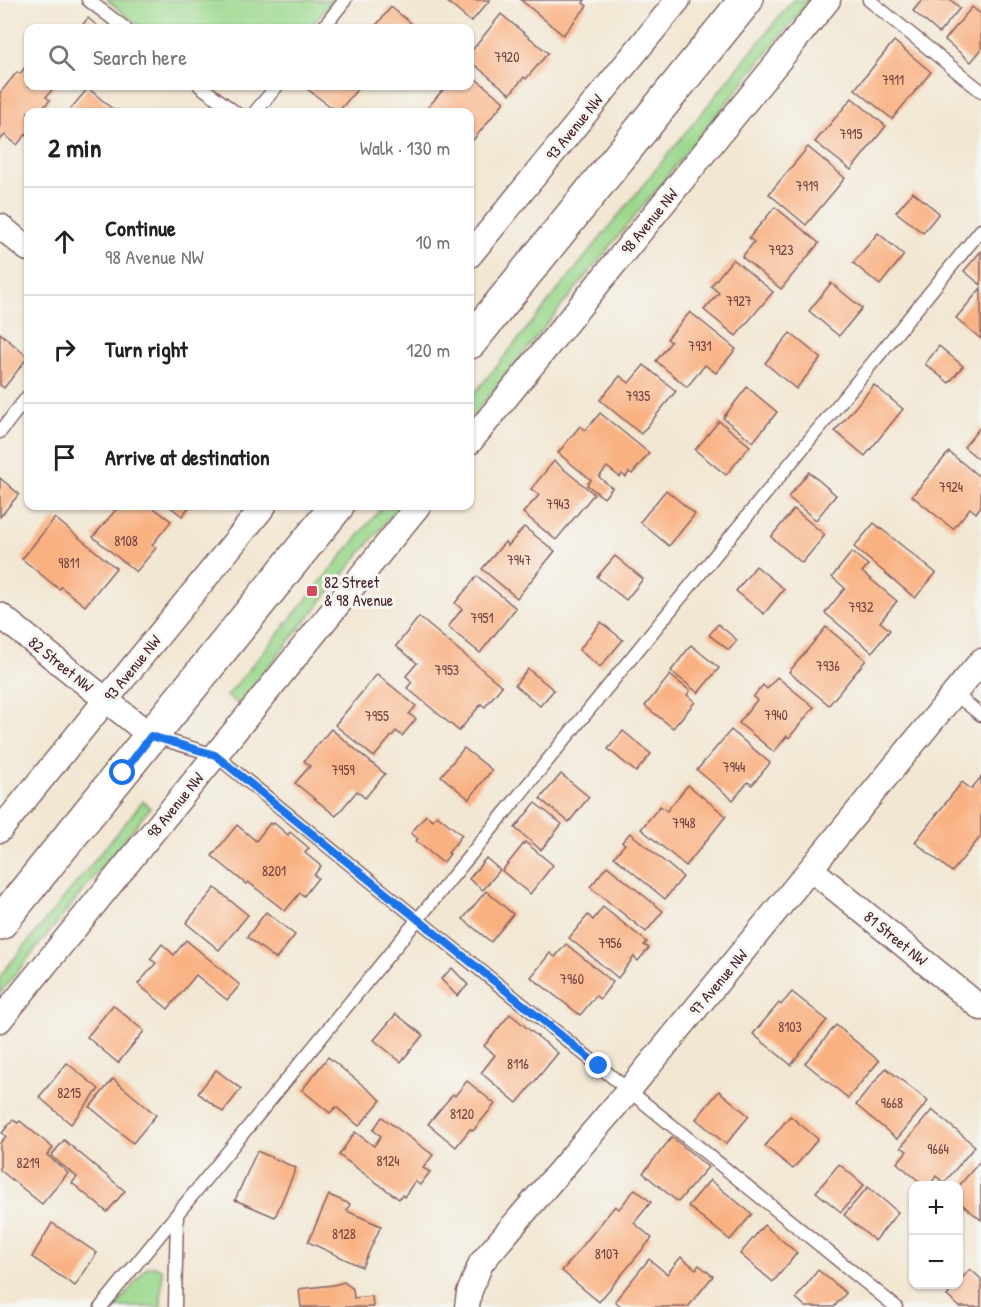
<!DOCTYPE html>
<meta charset="utf-8">
<style>
:root{--surface:#fff;--page:#f6f6f6;--text:#222;--muted:#767676;--line:#e0e0e0}
body{margin:0;font-family:"Patrick Hand",sans-serif;background:var(--page);color:var(--text)}
.controls{position:absolute;right:18px;bottom:18px;display:grid;overflow:hidden;border-radius:12px;box-shadow:0 2px 4px #0004}
.controls button{width:54px;height:54px;display:grid;place-items:center;padding:0;border:0;border-bottom:2px solid var(--line);background:var(--surface);color:var(--text);font:30px sans-serif}
.stop{position:absolute;width:18px;height:18px;margin:-14px;border:4px solid #1a73e8;border-radius:50%;background:#fff}
.stop.end{background:#1a73e8;border-color:#fff;box-shadow:0 2px 6px #0008}
.list{margin:0;padding:0;list-style:none}
h2{display:flex;justify-content:space-between;align-items:center;height:78px;margin:0;padding:0 24px;font-size:26px}
h2 small{font-size:20px;font-weight:400;color:var(--muted)}
.list li{display:grid;grid-template-columns:39px 1fr auto;gap:18px;align-items:center;box-sizing:border-box;height:108px;padding:0 24px;border-top:2px solid var(--line)}
.list b{display:block;font-size:22px;white-space:nowrap}
.list p{margin:0;font-size:20px;white-space:nowrap;color:var(--muted)}
.list em{font-size:20px;font-style:normal;color:var(--muted)}
.icon{flex:none;width:33px;height:33px;fill:none;stroke:currentColor;stroke-width:2;stroke-linecap:round;stroke-linejoin:round}
.map{position:relative;flex:none;width:981px;height:1307px;overflow:hidden}
.search{position:absolute;background:var(--surface);box-shadow:0 2px 4px #0004;left:24px;top:24px;width:450px;height:66px;display:flex;align-items:center;gap:15px;box-sizing:border-box;padding:0 21px;border-radius:12px;color:var(--muted);font-size:22px}
.panel{position:absolute;background:var(--surface);box-shadow:0 2px 4px #0004;left:24px;top:108px;width:450px;height:402px;border-radius:12px}
.map>svg:first-child{display:block}
.green{fill:#9bd88d;stroke:#727c5c;stroke-width:1.5}
.building{fill:#f9b182}
.lines{fill:none;stroke-linecap:round;stroke-linejoin:round}
.service-casing{stroke:#856566;stroke-width:15}
.minor-casing{stroke:#856566;stroke-width:27}
.secondary-casing{stroke:#856566;stroke-width:36}
.service{stroke:#fff;stroke-width:12}
.minor{stroke:#fff;stroke-width:24}
.secondary{stroke:#fff;stroke-width:33}
.route{stroke:#1a73e8;stroke-width:8}
.poi-dot{fill:#d1495b;stroke:#f6f6f2;stroke-width:2}
.labels{text-anchor:middle;stroke-width:6;stroke-linejoin:round;paint-order:stroke}
.number-label{font-size:14px;fill:#764441}
.street-label{font-size:16px;fill:#4a1f2b;stroke:#f6f6f2}
.poi-label{font-size:16px;fill:#4a1f2b;stroke:#f6f6f2;text-anchor:start}
</style>
<div class="map">
<svg width="981" height="1307" viewBox="0 0 981 1307">
<rect width="100%" height="100%" fill="#f6f6f2"/>
<filter id="ink" filterUnits="userSpaceOnUse"><feTurbulence type="fractalNoise" baseFrequency=".0167" numOctaves="2"/><feDisplacementMap in="SourceGraphic" scale="12" xChannelSelector="R" yChannelSelector="G"/><feConvolveMatrix kernelMatrix="1 2 1 2 8 2 1 2 1" color-interpolation-filters="sRGB"/></filter>
<filter id="wash" filterUnits="userSpaceOnUse"><feTurbulence type="fractalNoise" baseFrequency=".008" numOctaves="4" result="noise"/><feDisplacementMap in="SourceGraphic" scale="24" xChannelSelector="R" yChannelSelector="G"/><feGaussianBlur stdDeviation="1.35" result="paint"/><feColorMatrix in="noise" values="0 0 0 0 0 0 0 0 0 0 0 0 0 0 0 0 0 1.4 0 .05"/><feComposite in="paint" operator="in"/></filter>
<g filter="url(#wash)">
<rect width="100%" height="100%" fill="#f2e7d3"/>
<g class="green">
<polygon points="107,0 333,0 310,28 142,28"/>
<polygon points="793,0 810,0 470,419 470,399"/>
<polygon points="383,506 399,506 238,704 227,696"/>
<polygon points="143,801 150,808 0,993 0,976"/>
<polygon points="155,1266 162,1270 161,1307 116,1307 147,1267"/>
</g>
<g id="blocks">
<g class="building">
<polygon points="445,0 490,0 471,22"/>
<polygon points="521,0 585,0 583,3 587,6 563,35"/>
<polygon points="922,0 951,0 960,8 939,33 913,11"/>
<polygon points="391,7 417,28 374,28"/>
<polygon points="972,7 981,14 981,50 971,62 945,40"/>
<polygon points="501,14 548,53 526,79 524,77 510,94 470,61 470,53"/>
<polygon points="88,18 100,28 80,28"/>
<polygon points="894,41 931,72 892,119 855,89"/>
<polygon points="28,63 28,86 55,86 46,97 50,100 44,107 47,110 45,112 28,112 28,132 17,145 5,135 0,140 0,93 17,72 20,74"/>
<polygon points="470,74 504,102 470,144 470,112 424,112 446,86 470,86"/>
<polygon points="303,86 360,86 338,112"/>
<polygon points="88,88 116,112 118,110 122,112 68,112"/>
<polygon points="852,98 886,126 851,170 815,142"/>
<polygon points="808,147 845,178 806,225 769,194"/>
<polygon points="913,192 939,213 923,233 896,212"/>
<polygon points="775,207 819,243 781,289 742,257 754,242 749,238"/>
<polygon points="878,233 904,255 880,285 853,263"/>
<polygon points="981,251 981,285 964,271"/>
<polygon points="733,259 773,292 736,336 704,310 719,293 711,286"/>
<polygon points="831,283 862,308 839,336 809,311"/>
<polygon points="981,288 981,339 956,318"/>
<polygon points="690,312 736,349 716,373 705,365 687,387 656,361 671,342 667,339"/>
<polygon points="0,333 28,357 4,388 0,385"/>
<polygon points="790,333 821,358 796,389 765,363"/>
<polygon points="939,346 963,366 949,383 925,364"/>
<polygon points="644,365 676,391 641,434 600,400 620,376 629,383"/>
<polygon points="874,385 903,409 865,456 835,431"/>
<polygon points="747,387 777,412 753,442 723,418"/>
<polygon points="600,413 649,453 632,474 629,472 626,477 622,474 620,477 607,467 599,477 612,488 604,498 587,485 591,480 558,453 580,426 586,430"/>
<polygon points="719,421 750,446 726,475 695,450"/>
<polygon points="981,426 981,461 964,447"/>
<polygon points="949,452 981,478 981,506 976,513 970,508 953,529 912,496"/>
<polygon points="554,461 594,494 556,540 523,513 539,495 531,489"/>
<polygon points="809,472 836,495 816,520 788,497"/>
<polygon points="0,478 19,494 0,517"/>
<polygon points="666,490 695,514 669,546 640,522"/>
<polygon points="119,506 151,506 171,521 152,545 156,548 136,572 93,537"/>
<polygon points="169,506 190,506 182,516"/>
<polygon points="794,509 825,535 802,563 771,537"/>
<polygon points="55,518 116,568 85,606 61,587 59,589 22,559"/>
<polygon points="874,523 936,573 915,598 854,547"/>
<polygon points="524,527 555,551 517,598 482,569 505,542 508,546"/>
<polygon points="852,552 868,565 862,572 897,601 880,622 890,630 872,652 825,613 845,588 832,577"/>
<polygon points="615,556 643,579 626,600 597,577"/>
<polygon points="756,566 784,589 764,614 736,591"/>
<polygon points="477,576 516,608 480,653 448,627 462,609 455,603"/>
<polygon points="419,617 502,686 485,707 481,704 459,731 407,688 412,682 406,676 417,663 396,646"/>
<polygon points="601,622 623,640 600,667 579,650"/>
<polygon points="718,624 737,640 729,650 709,635"/>
<polygon points="826,627 866,660 829,705 789,672"/>
<polygon points="691,645 719,668 698,693 671,671"/>
<polygon points="528,669 554,690 540,706 515,685"/>
<polygon points="377,674 416,706 409,714 416,719 402,736 396,731 374,757 335,725"/>
<polygon points="670,675 690,691 687,695 695,702 673,728 645,706"/>
<polygon points="777,677 814,707 789,738 787,736 774,752 739,723 757,700 753,697 763,685 767,689"/>
<polygon points="331,729 385,774 365,798 357,791 336,816 295,783 310,766 304,761"/>
<polygon points="731,730 770,763 752,785 748,782 733,800 697,770"/>
<polygon points="623,731 651,754 636,772 608,749"/>
<polygon points="464,748 492,770 469,799 441,776"/>
<polygon points="561,774 589,797 569,822 540,799"/>
<polygon points="981,777 981,836 952,872 915,842 962,782 971,789"/>
<polygon points="688,785 726,816 686,866 641,829 660,806 667,811"/>
<polygon points="535,803 562,824 541,850 515,828"/>
<polygon points="426,815 433,820 437,815 462,835 448,853 450,854 443,863 416,841 418,839 411,833"/>
<polygon points="270,823 272,825 274,823 288,835 290,832 309,848 305,853 321,866 314,875 318,878 304,896 300,893 285,911 248,882 246,884 212,856 237,825 256,841"/>
<polygon points="630,833 683,877 665,899 614,857 625,844 622,842"/>
<polygon points="525,842 553,865 530,894 502,871"/>
<polygon points="486,858 500,870 483,890 469,879"/>
<polygon points="607,866 663,911 646,932 590,887"/>
<polygon points="215,888 248,915 219,950 186,923"/>
<polygon points="486,891 513,914 491,942 463,919"/>
<polygon points="603,907 647,942 644,945 649,948 638,961 634,957 618,978 569,938 588,915 593,920"/>
<polygon points="266,912 295,935 276,959 247,937"/>
<polygon points="186,940 240,985 227,1000 196,975 168,1009 138,984 156,963 150,959 162,944 174,955"/>
<polygon points="566,944 613,982 600,999 596,996 580,1015 531,977 550,953 555,957"/>
<polygon points="452,968 468,985 457,996 441,979"/>
<polygon points="792,992 827,1020 791,1065 753,1034 779,1003 781,1005"/>
<polygon points="113,1005 144,1031 118,1063 87,1037"/>
<polygon points="396,1014 423,1035 401,1062 374,1040"/>
<polygon points="510,1014 558,1053 517,1103 481,1073 495,1055 484,1046"/>
<polygon points="836,1025 879,1061 848,1098 805,1063"/>
<polygon points="328,1057 381,1100 359,1126 336,1107 330,1113 302,1090"/>
<polygon points="67,1063 99,1089 71,1124 39,1097"/>
<polygon points="886,1068 928,1101 897,1139 856,1105"/>
<polygon points="216,1070 241,1089 223,1112 198,1093"/>
<polygon points="113,1079 156,1115 133,1143 90,1107"/>
<polygon points="467,1081 495,1104 473,1131 470,1129 456,1147 428,1124 453,1094 455,1096"/>
<polygon points="719,1091 749,1116 726,1144 696,1119"/>
<polygon points="932,1110 975,1146 944,1183 936,1176 929,1186 925,1186 897,1163 907,1151 901,1147"/>
<polygon points="790,1116 818,1139 793,1169 765,1146"/>
<polygon points="382,1117 433,1155 423,1168 430,1172 420,1185 415,1181 404,1197 402,1195 399,1199 339,1155 355,1132 374,1146 381,1136 373,1130"/>
<polygon points="13,1120 18,1123 20,1121 53,1148 47,1155 68,1173 42,1204 0,1170 0,1143 6,1136 2,1133"/>
<polygon points="672,1137 708,1167 678,1202 643,1173"/>
<polygon points="64,1140 125,1191 107,1212 72,1183 77,1177 51,1156"/>
<polygon points="257,1151 296,1168 275,1217 235,1200"/>
<polygon points="981,1160 981,1220 958,1201 958,1187"/>
<polygon points="839,1164 864,1185 841,1212 816,1192"/>
<polygon points="710,1180 752,1214 730,1240 688,1206"/>
<polygon points="868,1187 898,1212 875,1241 844,1215"/>
<polygon points="635,1189 651,1202 634,1223 652,1238 599,1302 562,1271 615,1206 619,1209"/>
<polygon points="329,1195 350,1204 347,1211 381,1226 362,1267 308,1242"/>
<polygon points="52,1223 97,1253 75,1286 32,1257"/>
<polygon points="764,1225 797,1253 773,1282 740,1254"/>
<polygon points="681,1257 696,1269 699,1265 713,1276 688,1307 622,1307 615,1301 649,1259 667,1274"/>
<polygon points="970,1269 981,1279 981,1307 960,1307 947,1296"/>
<polygon points="818,1270 846,1293 834,1307 806,1307 796,1298"/>
<polygon points="344,1282 353,1289 354,1298 372,1296 373,1307 301,1307 299,1289 333,1285"/>
</g>
</g>
</g>
<g filter="url(#ink)">
<use href="#blocks" fill-opacity="0" stroke="#856566" stroke-width="1.5"/>
<g class="lines">
<g class="service-casing">
<g id="service">
<polyline points="88,0 125,28"/>
<polyline points="869,0 981,91"/>
<polyline points="323,28 345,0"/>
<polyline points="200,86 235,112"/>
<polyline points="255,112 277,86"/>
<polyline points="0,432 28,396"/>
<polyline points="955,694 981,715"/>
<polyline points="155,737 215,755 896,1307"/>
<polyline points="101,1307 981,230"/>
<polyline points="175,1307 177,1214"/>
</g>
</g>
<g class="minor-casing">
<g id="minor">
<polyline points="0,226 28,249"/>
<polyline points="470,255 678,0"/>
<polyline points="470,442 828,0"/>
<polyline points="0,615 151,736"/>
<polyline points="0,830 264,506"/>
<polyline points="811,869 981,1008"/>
<polyline points="0,1020 418,506"/>
<polyline points="467,1307 469,1293 481,1263 629,1090 981,661"/>
</g>
</g>
<g class="secondary-casing">
<g id="secondary">
<polyline points="470,342 746,0"/>
<polyline points="0,923 337,506"/>
</g>
</g>
<use href="#service" class="service"/>
<use href="#minor" class="minor"/>
<use href="#secondary" class="secondary"/>
</g>
</g>
<g class="lines" filter="url(#ink)">
<polyline class="route" points="123,773 151,736 215,755 599,1066"/>
</g>
<rect class="poi-dot" x="306" y="585" width="12" height="12" rx="3"/>
<g class="labels">
<g class="number-label">
<text x="507" y="62">7920</text>
<text x="893" y="85">7911</text>
<text x="851" y="139">7915</text>
<text x="807" y="191">7919</text>
<text x="781" y="255">7923</text>
<text x="739" y="306">7927</text>
<text x="700" y="351">7931</text>
<text x="638" y="401">7935</text>
<text x="951" y="492">7924</text>
<text x="558" y="509">7943</text>
<text x="126" y="546">8108</text>
<text x="519" y="565">7947</text>
<text x="69" y="568">9811</text>
<text x="861" y="612">7932</text>
<text x="482" y="623">7951</text>
<text x="828" y="671">7936</text>
<text x="447" y="675">7953</text>
<text x="776" y="720">7940</text>
<text x="377" y="721">7955</text>
<text x="734" y="772">7944</text>
<text x="343" y="775">7959</text>
<text x="684" y="828">7948</text>
<text x="274" y="876">8201</text>
<text x="610" y="948">7956</text>
<text x="572" y="984">7960</text>
<text x="790" y="1032">8103</text>
<text x="518" y="1069">8116</text>
<text x="69" y="1098">8215</text>
<text x="892" y="1108">9668</text>
<text x="462" y="1119">8120</text>
<text x="938" y="1154">9664</text>
<text x="388" y="1166">8124</text>
<text x="28" y="1168">8219</text>
<text x="344" y="1239">8128</text>
<text x="607" y="1259">8107</text>
</g>
<g class="street-label">
<text transform="translate(574 127) rotate(-51)" y="6">93 Avenue NW</text>
<text transform="translate(649 221) rotate(-51)" y="6">98 Avenue NW</text>
<text transform="translate(61 664) rotate(39)" y="6">82 Street NW</text>
<text transform="translate(132 668) rotate(-51)" y="6">93 Avenue NW</text>
<text transform="translate(175 805) rotate(-51)" y="6">98 Avenue NW</text>
<text transform="translate(896 938) rotate(39)" y="6">81 Street NW</text>
<text transform="translate(718 982) rotate(-50)" y="6">97 Avenue NW</text>
</g>
<g class="poi-label">
<text x="324" y="588">82 Street<tspan x="324" dy="18">&amp; 98 Avenue</tspan></text>
</g>
</g>
</svg>
<div class="controls">
<button>+</button>
<button>−</button>
</div>
<div class="stop" style="left:123px;top:773px"></div>
<div class="stop end" style="left:599px;top:1066px"></div>
<div class="search"><svg class="icon" aria-label="search" viewBox="0 0 24 24"><circle cx="10" cy="10" r="6"/><path d="M15 15l6 6"/></svg>Search here</div>
<section class="panel">
<h2>2 min<small>Walk · 130 m</small></h2>
<ul class="list">
<li><svg class="icon" aria-label="ahead" viewBox="0 0 24 24"><path d="M12 20V5M6 11l6-6 6 6"/></svg><div><b>Continue</b><p>98 Avenue NW</p></div><em>10 m</em></li>
<li><svg class="icon" aria-label="right" viewBox="0 0 24 24"><path d="M7 20v-9h11M14 6l5 5-5 5"/></svg><div><b>Turn right</b></div><em>120 m</em></li>
<li><svg class="icon" aria-label="arrive" viewBox="0 0 24 24"><path d="M6 21V4h12l-3 4 3 4H6"/></svg><div><b>Arrive at destination</b></div></li>
</ul>
</section>
</div>
